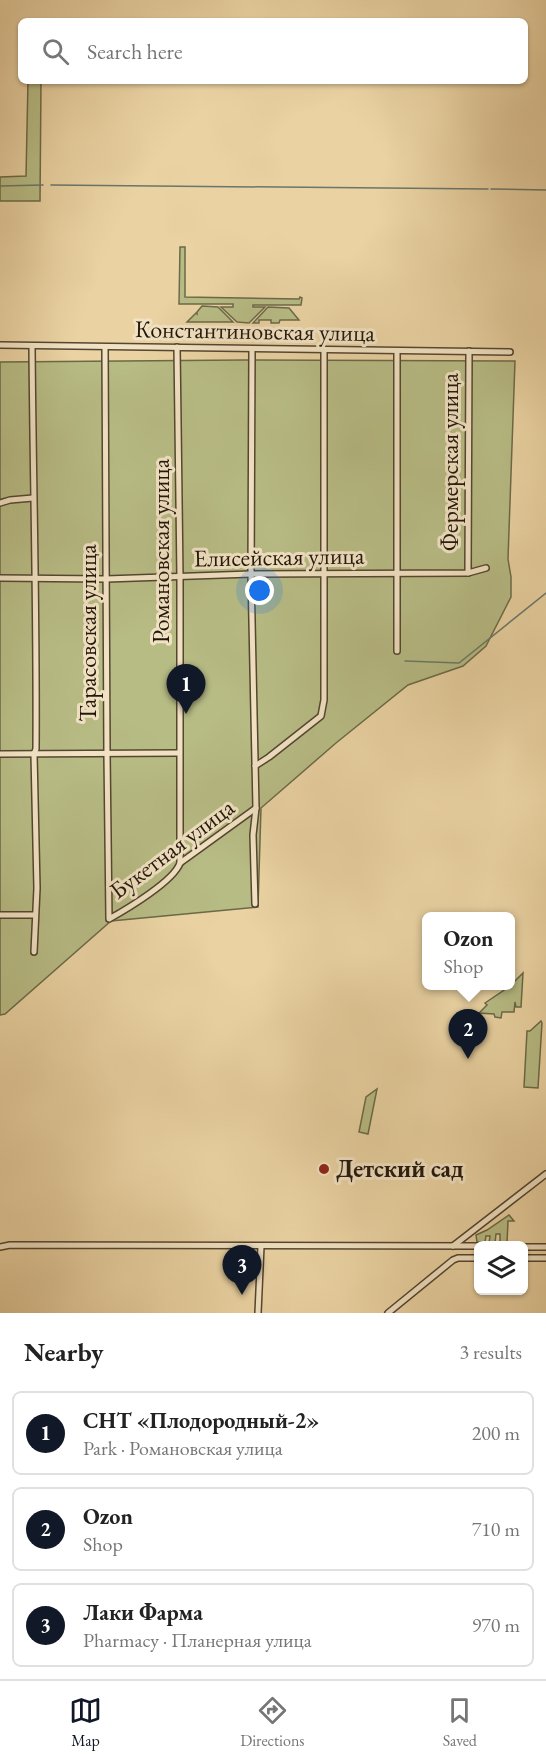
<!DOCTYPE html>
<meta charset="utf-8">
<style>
:root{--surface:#fff;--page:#f2f2f2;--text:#222;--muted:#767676;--line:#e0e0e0;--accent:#111827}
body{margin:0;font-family:"EB Garamond",serif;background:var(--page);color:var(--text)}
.controls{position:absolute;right:18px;bottom:18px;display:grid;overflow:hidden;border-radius:9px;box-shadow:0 2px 4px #0004}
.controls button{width:54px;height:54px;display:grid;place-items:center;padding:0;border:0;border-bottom:2px solid var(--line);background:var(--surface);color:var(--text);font:30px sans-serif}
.you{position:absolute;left:260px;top:591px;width:21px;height:21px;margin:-15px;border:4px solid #fff;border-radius:50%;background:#1a73e8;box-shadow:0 0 0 9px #1a73e833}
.badge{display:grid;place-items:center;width:39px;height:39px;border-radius:50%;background:var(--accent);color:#fff;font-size:20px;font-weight:700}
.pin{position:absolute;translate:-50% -50px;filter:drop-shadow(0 2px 3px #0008)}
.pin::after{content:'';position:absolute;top:32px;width:21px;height:18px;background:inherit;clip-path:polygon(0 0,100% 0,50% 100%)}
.popup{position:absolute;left:422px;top:912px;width:93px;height:78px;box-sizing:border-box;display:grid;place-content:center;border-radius:9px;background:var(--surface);filter:drop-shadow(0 2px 4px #0005);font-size:20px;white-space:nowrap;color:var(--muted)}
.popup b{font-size:22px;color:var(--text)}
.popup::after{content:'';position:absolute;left:50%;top:100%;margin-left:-12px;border:12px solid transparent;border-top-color:var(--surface)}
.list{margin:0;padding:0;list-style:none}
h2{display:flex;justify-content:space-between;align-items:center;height:78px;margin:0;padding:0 24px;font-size:26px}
h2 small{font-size:20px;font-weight:400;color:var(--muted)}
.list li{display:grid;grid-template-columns:39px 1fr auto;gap:18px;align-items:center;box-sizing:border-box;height:84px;margin:0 12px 12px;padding:0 12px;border:2px solid var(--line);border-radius:9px}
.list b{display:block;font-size:22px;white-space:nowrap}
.list p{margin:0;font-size:20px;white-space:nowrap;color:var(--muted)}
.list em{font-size:20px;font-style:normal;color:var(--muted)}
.icon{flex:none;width:33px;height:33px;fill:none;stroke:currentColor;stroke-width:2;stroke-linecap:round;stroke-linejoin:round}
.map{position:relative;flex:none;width:546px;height:1313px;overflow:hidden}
.search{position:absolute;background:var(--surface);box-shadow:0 2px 4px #0004;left:18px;right:18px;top:18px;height:66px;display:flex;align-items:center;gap:15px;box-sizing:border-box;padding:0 21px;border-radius:9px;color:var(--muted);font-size:22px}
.sheet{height:366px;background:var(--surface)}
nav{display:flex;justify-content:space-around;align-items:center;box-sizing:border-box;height:84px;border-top:2px solid var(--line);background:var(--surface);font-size:16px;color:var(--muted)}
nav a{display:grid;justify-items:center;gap:3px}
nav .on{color:var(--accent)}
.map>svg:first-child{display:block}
.green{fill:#b7bb84;stroke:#6c6948;stroke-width:1.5}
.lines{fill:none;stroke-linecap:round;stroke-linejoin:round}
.stream{stroke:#69776a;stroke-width:1.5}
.street-casing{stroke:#544631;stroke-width:8}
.street{stroke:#f1e2c3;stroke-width:5}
.poi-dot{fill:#8f2418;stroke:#f1e2c3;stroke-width:2}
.labels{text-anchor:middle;stroke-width:6;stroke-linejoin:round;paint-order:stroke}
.street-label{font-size:24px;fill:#22170b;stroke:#f1e2c3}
.poi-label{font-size:24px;font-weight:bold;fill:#22170b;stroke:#f1e2c3;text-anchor:start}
</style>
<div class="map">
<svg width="546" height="1313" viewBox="0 0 546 1313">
<rect width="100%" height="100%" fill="#ead2a2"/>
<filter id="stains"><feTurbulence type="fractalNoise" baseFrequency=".00333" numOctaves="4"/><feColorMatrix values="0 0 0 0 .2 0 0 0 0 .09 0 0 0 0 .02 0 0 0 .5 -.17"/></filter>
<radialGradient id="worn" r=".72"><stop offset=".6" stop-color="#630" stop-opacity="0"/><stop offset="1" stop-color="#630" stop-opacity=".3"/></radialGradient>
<g class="green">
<polygon points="28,81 41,81 40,201 0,201 0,177 26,176"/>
<polygon points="180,247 185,247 185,297 299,299 300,297 302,298 301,305 253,305 253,307 265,307 249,323 237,322 221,307 233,307 233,304 179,304"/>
<polygon points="202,306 218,307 233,322 187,322 196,313 197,314 197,312"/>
<polygon points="268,307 289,308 299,320 280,320 279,323 271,323 271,320 259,320 259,323 253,323"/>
<polygon points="244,360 515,361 508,559 511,577 511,597 486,646 463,666 408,685 336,743 261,808 258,907 111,921 5,1014 0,1015 0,362"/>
<polygon points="523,973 521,1007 516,1007 515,1002 514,1012 502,1012 501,1018 495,1017 494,1014 479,1013 487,1005 485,1003 510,986"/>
<polygon points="541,1021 542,1023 538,1088 524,1087 527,1031 530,1031"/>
<polygon points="377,1089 368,1134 359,1132 366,1097"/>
<polygon points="509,1215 514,1221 508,1221 507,1243 500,1243 500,1234 496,1234 495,1243 489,1243 490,1236 486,1236 485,1242 477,1242 476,1235 487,1230"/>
</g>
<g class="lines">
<g class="stream">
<polyline points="51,185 488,189"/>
<polyline points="0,186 43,185"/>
<polyline points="491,189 546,190"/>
<polyline points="405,661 459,663 546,593"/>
</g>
<g class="street-casing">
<g id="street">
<polyline points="0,345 510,352"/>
<path d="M32 346C33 480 37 614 36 749L34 754 37 888 34 952"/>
<path d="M105 347 107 754 109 919C127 909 174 881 180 863L256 808"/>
<polyline points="177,347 180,577 180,863"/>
<polyline points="252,349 251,574 256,808 253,835 255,904"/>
<polyline points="0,503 10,500 33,498"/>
<polyline points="468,573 469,351"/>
<polyline points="0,578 106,579 251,574 468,573 486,568"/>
<polyline points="397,651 397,351"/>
<polyline points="0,754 179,753"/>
<polyline points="255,766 269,757 321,716 324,700 324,350"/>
<polyline points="0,915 35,915"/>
<polyline points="453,1246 546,1174"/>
<polyline points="0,1247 10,1245 478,1246"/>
<polyline points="524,1247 546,1247"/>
<polyline points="524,1258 546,1258"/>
<polyline points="258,1313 261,1246"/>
<polyline points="388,1313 453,1260 458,1258 478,1258"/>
</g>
</g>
<use href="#street" class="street"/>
</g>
<circle class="poi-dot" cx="324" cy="1169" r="6"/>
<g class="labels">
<g class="street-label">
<text transform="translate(255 331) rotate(1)" y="8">Константиновская улица</text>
<text transform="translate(450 462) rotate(-90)" y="8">Фермерская улица</text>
<text transform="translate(161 551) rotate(-90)" y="8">Романовская улица</text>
<text transform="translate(279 557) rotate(-1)" y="8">Елисейская улица</text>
<text transform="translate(88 633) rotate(-90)" y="8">Тарасовская улица</text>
<text transform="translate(172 849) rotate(-37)" y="8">Букетная улица</text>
</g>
<g class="poi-label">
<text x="336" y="1177">Детский сад</text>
</g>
</g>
<rect width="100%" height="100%" filter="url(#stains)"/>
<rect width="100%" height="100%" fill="url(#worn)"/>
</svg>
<div class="controls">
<button><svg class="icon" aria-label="layers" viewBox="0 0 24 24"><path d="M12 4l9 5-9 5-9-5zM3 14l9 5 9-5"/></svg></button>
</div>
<div class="you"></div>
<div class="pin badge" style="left:186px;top:714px">1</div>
<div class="pin badge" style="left:468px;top:1059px">2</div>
<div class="popup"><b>Ozon</b>Shop</div>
<div class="pin badge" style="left:242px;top:1295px">3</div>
<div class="search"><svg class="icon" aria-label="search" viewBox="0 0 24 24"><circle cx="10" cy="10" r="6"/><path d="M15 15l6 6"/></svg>Search here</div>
</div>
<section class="sheet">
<h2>Nearby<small>3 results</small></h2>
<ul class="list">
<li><span class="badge">1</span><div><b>СНТ «Плодородный-2»</b><p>Park · Романовская улица</p></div><em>200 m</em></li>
<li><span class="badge">2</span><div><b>Ozon</b><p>Shop</p></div><em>710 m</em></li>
<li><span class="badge">3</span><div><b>Лаки Фарма</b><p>Pharmacy · Планерная улица</p></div><em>970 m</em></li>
</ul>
</section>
<nav>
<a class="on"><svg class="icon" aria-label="map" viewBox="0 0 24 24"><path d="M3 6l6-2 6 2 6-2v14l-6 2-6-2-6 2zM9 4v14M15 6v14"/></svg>Map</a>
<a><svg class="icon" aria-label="directions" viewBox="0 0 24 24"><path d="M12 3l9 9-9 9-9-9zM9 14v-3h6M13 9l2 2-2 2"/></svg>Directions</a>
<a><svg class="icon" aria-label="saved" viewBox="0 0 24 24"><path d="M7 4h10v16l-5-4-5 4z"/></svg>Saved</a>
</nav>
